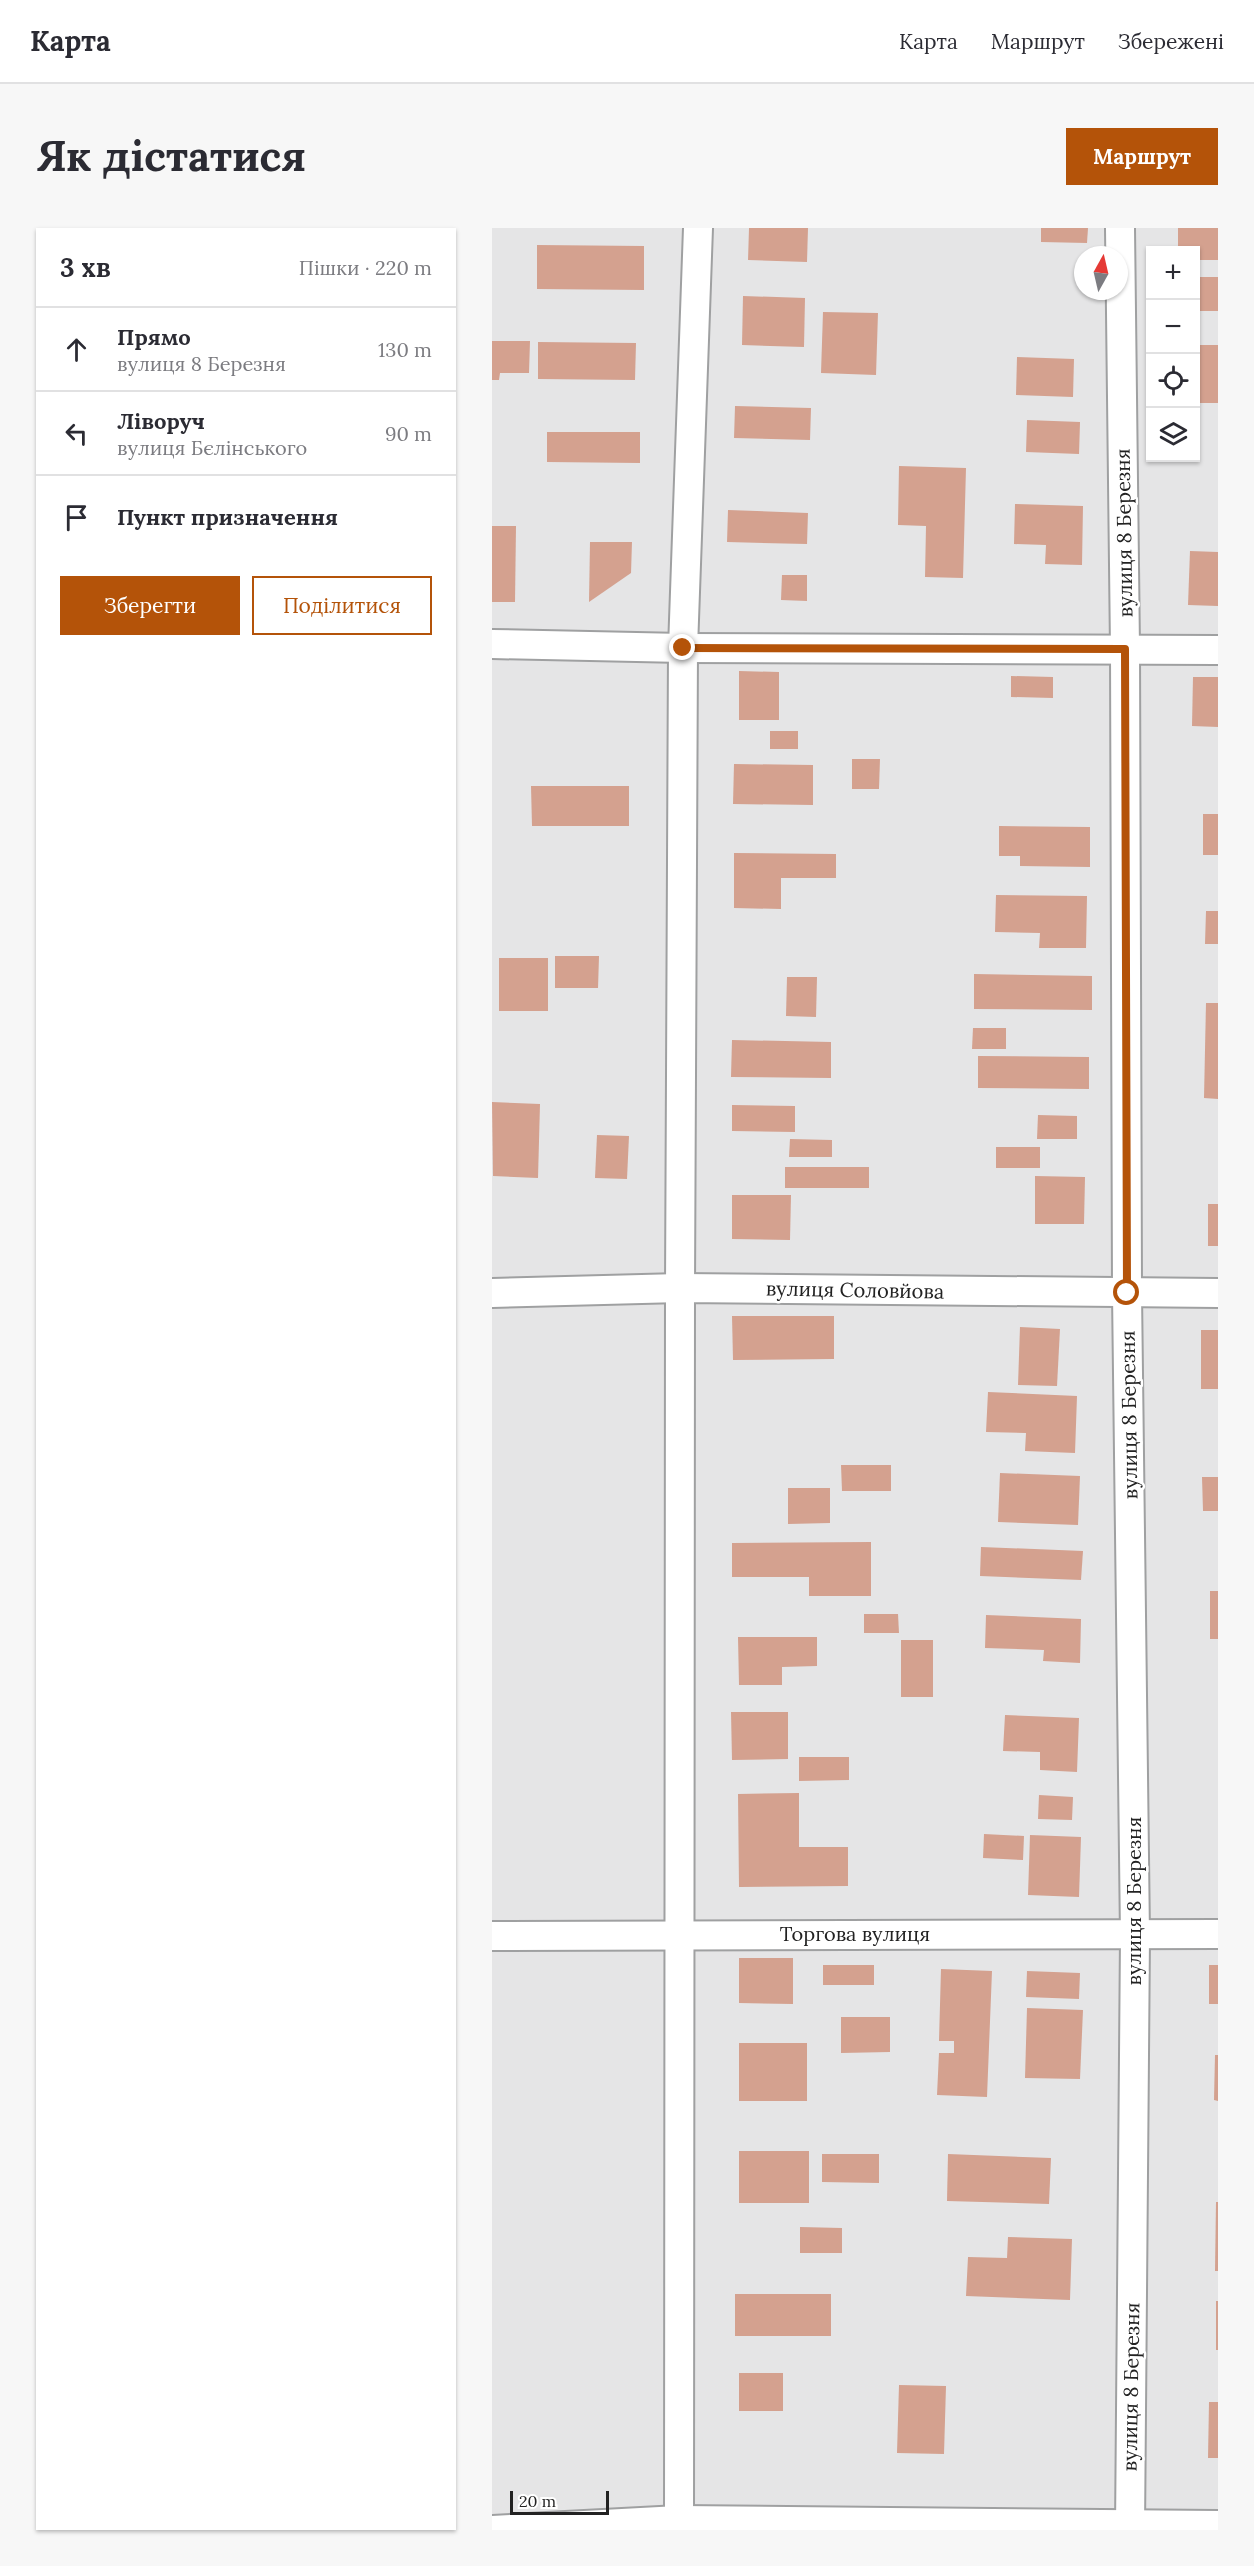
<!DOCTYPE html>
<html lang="uk">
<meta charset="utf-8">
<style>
:root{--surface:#fff;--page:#f7f7f7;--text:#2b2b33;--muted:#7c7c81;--line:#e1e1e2;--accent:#b45309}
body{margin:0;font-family:Lora,serif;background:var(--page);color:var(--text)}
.controls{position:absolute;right:18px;top:18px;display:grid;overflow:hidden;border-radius:0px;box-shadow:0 2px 4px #0004}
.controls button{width:54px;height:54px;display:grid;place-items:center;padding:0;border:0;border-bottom:2px solid var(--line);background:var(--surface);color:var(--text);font:30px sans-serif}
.compass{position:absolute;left:582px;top:18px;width:54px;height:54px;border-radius:50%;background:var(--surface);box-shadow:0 2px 4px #0004;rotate:8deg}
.scale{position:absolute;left:18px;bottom:15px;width:99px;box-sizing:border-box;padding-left:6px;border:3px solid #222;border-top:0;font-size:16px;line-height:21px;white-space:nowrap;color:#222;-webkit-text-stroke:4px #fff;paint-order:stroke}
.stop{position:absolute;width:18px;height:18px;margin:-14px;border:4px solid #b45309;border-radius:50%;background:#fff}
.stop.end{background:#b45309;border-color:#fff;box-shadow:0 2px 6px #0008}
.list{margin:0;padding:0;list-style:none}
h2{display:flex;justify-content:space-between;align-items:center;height:78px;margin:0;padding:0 24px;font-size:26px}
h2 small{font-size:20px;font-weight:400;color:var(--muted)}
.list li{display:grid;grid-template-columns:39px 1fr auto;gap:18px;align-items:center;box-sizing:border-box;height:84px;padding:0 24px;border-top:2px solid var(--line)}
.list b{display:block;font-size:22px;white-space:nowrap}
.list p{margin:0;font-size:20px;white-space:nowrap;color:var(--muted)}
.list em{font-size:20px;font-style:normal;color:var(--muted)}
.actions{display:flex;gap:12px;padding:18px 24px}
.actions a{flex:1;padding:14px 0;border:2px solid var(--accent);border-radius:0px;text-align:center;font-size:21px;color:var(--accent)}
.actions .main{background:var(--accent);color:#fff}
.icon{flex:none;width:33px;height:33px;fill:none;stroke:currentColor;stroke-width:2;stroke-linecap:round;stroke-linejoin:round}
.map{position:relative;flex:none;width:726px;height:2302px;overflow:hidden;border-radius:0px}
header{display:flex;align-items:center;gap:36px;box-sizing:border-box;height:84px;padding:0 30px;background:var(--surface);border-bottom:2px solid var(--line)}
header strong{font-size:28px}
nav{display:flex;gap:33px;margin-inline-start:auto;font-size:21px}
.intro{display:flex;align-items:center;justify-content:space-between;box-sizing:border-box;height:144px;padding:0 36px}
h1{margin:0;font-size:42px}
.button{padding:15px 27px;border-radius:0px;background:var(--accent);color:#fff;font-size:21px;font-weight:700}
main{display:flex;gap:36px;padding:0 36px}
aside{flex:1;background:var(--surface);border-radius:0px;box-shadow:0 2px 4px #0004}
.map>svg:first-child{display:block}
.building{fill:#d4a18f}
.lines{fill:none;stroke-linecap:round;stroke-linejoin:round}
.street-casing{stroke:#9fa0a1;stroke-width:32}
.street{stroke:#fff;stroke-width:28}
.route{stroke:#b45309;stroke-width:8}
.labels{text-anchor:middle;stroke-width:5;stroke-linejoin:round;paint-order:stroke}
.street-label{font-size:20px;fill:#222;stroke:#fff}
</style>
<header>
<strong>Карта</strong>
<nav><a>Карта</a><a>Маршрут</a><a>Збережені</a></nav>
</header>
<div class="intro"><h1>Як дістатися</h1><a class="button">Маршрут</a></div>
<main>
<aside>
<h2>3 хв<small>Пішки · 220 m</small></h2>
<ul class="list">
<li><svg class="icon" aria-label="ahead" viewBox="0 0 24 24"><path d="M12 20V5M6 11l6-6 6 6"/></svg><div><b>Прямо</b><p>вулиця 8 Березня</p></div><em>130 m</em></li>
<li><svg class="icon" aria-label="left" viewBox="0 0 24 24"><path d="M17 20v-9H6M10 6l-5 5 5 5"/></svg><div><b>Ліворуч</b><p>вулиця Бєлінського</p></div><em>90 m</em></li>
<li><svg class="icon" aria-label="arrive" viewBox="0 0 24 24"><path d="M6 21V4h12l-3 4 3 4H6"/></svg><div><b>Пункт призначення</b></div></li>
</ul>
<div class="actions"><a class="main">Зберегти</a><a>Поділитися</a></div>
</aside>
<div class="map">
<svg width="726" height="2302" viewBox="0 0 726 2302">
<rect width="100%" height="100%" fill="#e5e5e6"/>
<g class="building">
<polygon points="257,0 316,0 315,34 256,32"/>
<polygon points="549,0 596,0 595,15 549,14"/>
<polygon points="686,0 726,0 726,32 704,32 704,22 686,22"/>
<polygon points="45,17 152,18 152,62 45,61"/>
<rect x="704" y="49" width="22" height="34"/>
<polygon points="251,68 313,70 312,119 250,117"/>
<polygon points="331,84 386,85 384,147 329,145"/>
<polygon points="0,113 38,113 37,145 8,145 7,152 0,152"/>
<polygon points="46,114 144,115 143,152 46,151"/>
<rect x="706" y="117" width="20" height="58"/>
<polygon points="525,129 582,131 581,169 524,167"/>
<polygon points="243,178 319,180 318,212 242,210"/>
<polygon points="535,192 588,194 587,226 534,224"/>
<polygon points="55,204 148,204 148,235 55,234"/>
<polygon points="407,238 474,240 471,350 433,349 434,298 406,297"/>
<polygon points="523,276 591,278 590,337 553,336 554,317 522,316"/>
<polygon points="236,282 316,285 315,316 235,314"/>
<polygon points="0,298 24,298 23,374 0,374"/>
<polygon points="98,314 140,314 139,345 97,374"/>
<polygon points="698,323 726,324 726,378 696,377"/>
<polygon points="290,347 315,347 315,373 289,372"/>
<polygon points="247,443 287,444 287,492 247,492"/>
<polygon points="519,448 561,449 561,470 519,469"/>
<polygon points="701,449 726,449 726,499 700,498"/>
<rect x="278" y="503" width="28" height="18"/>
<polygon points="360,531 388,531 387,561 360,561"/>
<polygon points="242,536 321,537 321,577 241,576"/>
<polygon points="39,558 137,558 137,598 40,598"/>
<rect x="711" y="586" width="15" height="41"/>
<polygon points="507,598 598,599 598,639 528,638 528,628 507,628"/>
<polygon points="242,625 344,626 344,650 289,650 289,681 242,680"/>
<polygon points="504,667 595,668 594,720 547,720 548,705 503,704"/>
<polygon points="714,683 726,683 726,716 713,716"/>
<polygon points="63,728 107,728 106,760 63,760"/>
<rect x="7" y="730" width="49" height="53"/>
<polygon points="482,746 600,748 600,782 482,781"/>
<polygon points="295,749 325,749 324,789 294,788"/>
<polygon points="714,775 726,775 726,871 712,870"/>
<polygon points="481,800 514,800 514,821 480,821"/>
<polygon points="240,812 339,814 339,850 239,849"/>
<polygon points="486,828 597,829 597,861 486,860"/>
<polygon points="0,874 48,876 46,950 1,948"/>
<polygon points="240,877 303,878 303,904 240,903"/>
<polygon points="546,887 585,888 585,911 545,911"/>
<polygon points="105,907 137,908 135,951 103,950"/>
<polygon points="298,911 340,912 340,929 297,929"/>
<rect x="504" y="919" width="44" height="21"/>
<rect x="293" y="939" width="84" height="21"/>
<polygon points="543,948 593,949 592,996 543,996"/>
<polygon points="240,967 299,967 298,1012 240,1011"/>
<rect x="716" y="976" width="10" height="42"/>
<polygon points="240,1088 342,1088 342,1131 241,1132"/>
<polygon points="528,1099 568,1101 565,1158 526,1157"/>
<rect x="709" y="1102" width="17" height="59"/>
<polygon points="496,1164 585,1168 583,1225 533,1223 534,1205 494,1204"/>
<polygon points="349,1237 399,1237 399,1263 350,1263"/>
<polygon points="508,1245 588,1248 586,1297 506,1294"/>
<polygon points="710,1249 726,1249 726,1283 711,1283"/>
<polygon points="296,1260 338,1260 338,1295 296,1296"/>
<polygon points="379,1314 379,1368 317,1368 317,1349 240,1349 240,1315"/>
<polygon points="489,1319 591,1323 589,1352 488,1348"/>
<rect x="718" y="1363" width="8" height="48"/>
<polygon points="372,1386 406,1386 407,1405 372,1405"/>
<polygon points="494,1387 589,1391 588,1435 551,1433 552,1422 493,1420"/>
<polygon points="246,1409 325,1409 325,1438 290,1439 290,1457 247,1457"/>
<rect x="409" y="1412" width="32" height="57"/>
<polygon points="239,1484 296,1484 296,1531 240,1532"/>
<polygon points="513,1487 587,1490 585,1544 548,1542 548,1524 511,1523"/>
<polygon points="307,1529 357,1529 357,1552 307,1553"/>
<polygon points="307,1565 307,1619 356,1619 356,1658 247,1659 246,1566"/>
<polygon points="547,1567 581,1569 580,1592 546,1591"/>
<polygon points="492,1606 532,1608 531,1632 491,1630"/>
<polygon points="538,1607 589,1609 587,1669 536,1667"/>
<polygon points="247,1730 301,1730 301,1776 247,1775"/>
<rect x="331" y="1737" width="51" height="20"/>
<rect x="717" y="1737" width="9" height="39"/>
<polygon points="449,1741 500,1743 495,1869 445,1867 447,1825 462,1825 462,1813 447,1813"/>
<polygon points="535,1743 588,1745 587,1771 534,1769"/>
<polygon points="535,1780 591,1782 588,1851 533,1850"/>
<polygon points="349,1789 398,1789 398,1824 349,1825"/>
<rect x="247" y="1815" width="68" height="58"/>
<polygon points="723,1827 726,1827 726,1873 722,1872"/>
<rect x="247" y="1923" width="70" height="52"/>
<polygon points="330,1926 387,1926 387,1955 330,1954"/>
<polygon points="456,1926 559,1930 557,1976 455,1973"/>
<polygon points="724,1974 726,1974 726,2043 723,2043"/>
<polygon points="308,1999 350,2000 350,2025 308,2025"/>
<polygon points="516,2009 580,2011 578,2072 474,2068 476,2029 515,2030"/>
<rect x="243" y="2066" width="96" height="42"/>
<rect x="724" y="2073" width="2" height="49"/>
<rect x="247" y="2145" width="44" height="38"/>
<polygon points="407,2157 454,2158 452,2226 405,2225"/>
<polygon points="717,2174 726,2174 726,2230 716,2230"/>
</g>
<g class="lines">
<g class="street-casing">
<g id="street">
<polyline points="628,0 633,421 635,1065 643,1708 638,2302"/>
<polyline points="0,416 191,420 726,422"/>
<polyline points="0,1065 188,1060 726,1065"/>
<polyline points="0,1708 726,1706"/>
<polyline points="0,2302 187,2292 726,2297"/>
<polyline points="187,2302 188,1060 191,420 206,0"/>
</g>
</g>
<use href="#street" class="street"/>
</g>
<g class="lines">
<polyline class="route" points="191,420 633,421 635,1065"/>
</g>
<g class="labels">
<g class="street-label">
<text transform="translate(632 305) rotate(-91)" y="7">вулиця 8 Березня</text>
<text transform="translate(363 1062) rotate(1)" y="7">вулиця Соловйова</text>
<text transform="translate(637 1187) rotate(-91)" y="7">вулиця 8 Березня</text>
<text transform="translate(642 1673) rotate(-90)" y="7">вулиця 8 Березня</text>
<text x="363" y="1713">Торгова вулиця</text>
<text transform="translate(639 2159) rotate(-89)" y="7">вулиця 8 Березня</text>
</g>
</g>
</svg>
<div class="controls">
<button>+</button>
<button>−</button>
<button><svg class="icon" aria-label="locate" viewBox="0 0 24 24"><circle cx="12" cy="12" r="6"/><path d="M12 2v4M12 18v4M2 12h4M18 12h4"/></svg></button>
<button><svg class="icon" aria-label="layers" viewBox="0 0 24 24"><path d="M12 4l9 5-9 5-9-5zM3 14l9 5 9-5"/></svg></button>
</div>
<svg class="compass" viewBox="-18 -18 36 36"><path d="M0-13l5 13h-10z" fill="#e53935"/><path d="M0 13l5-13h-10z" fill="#7c7c81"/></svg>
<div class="scale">20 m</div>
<div class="stop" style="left:635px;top:1065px"></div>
<div class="stop end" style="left:191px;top:420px"></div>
</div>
</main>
